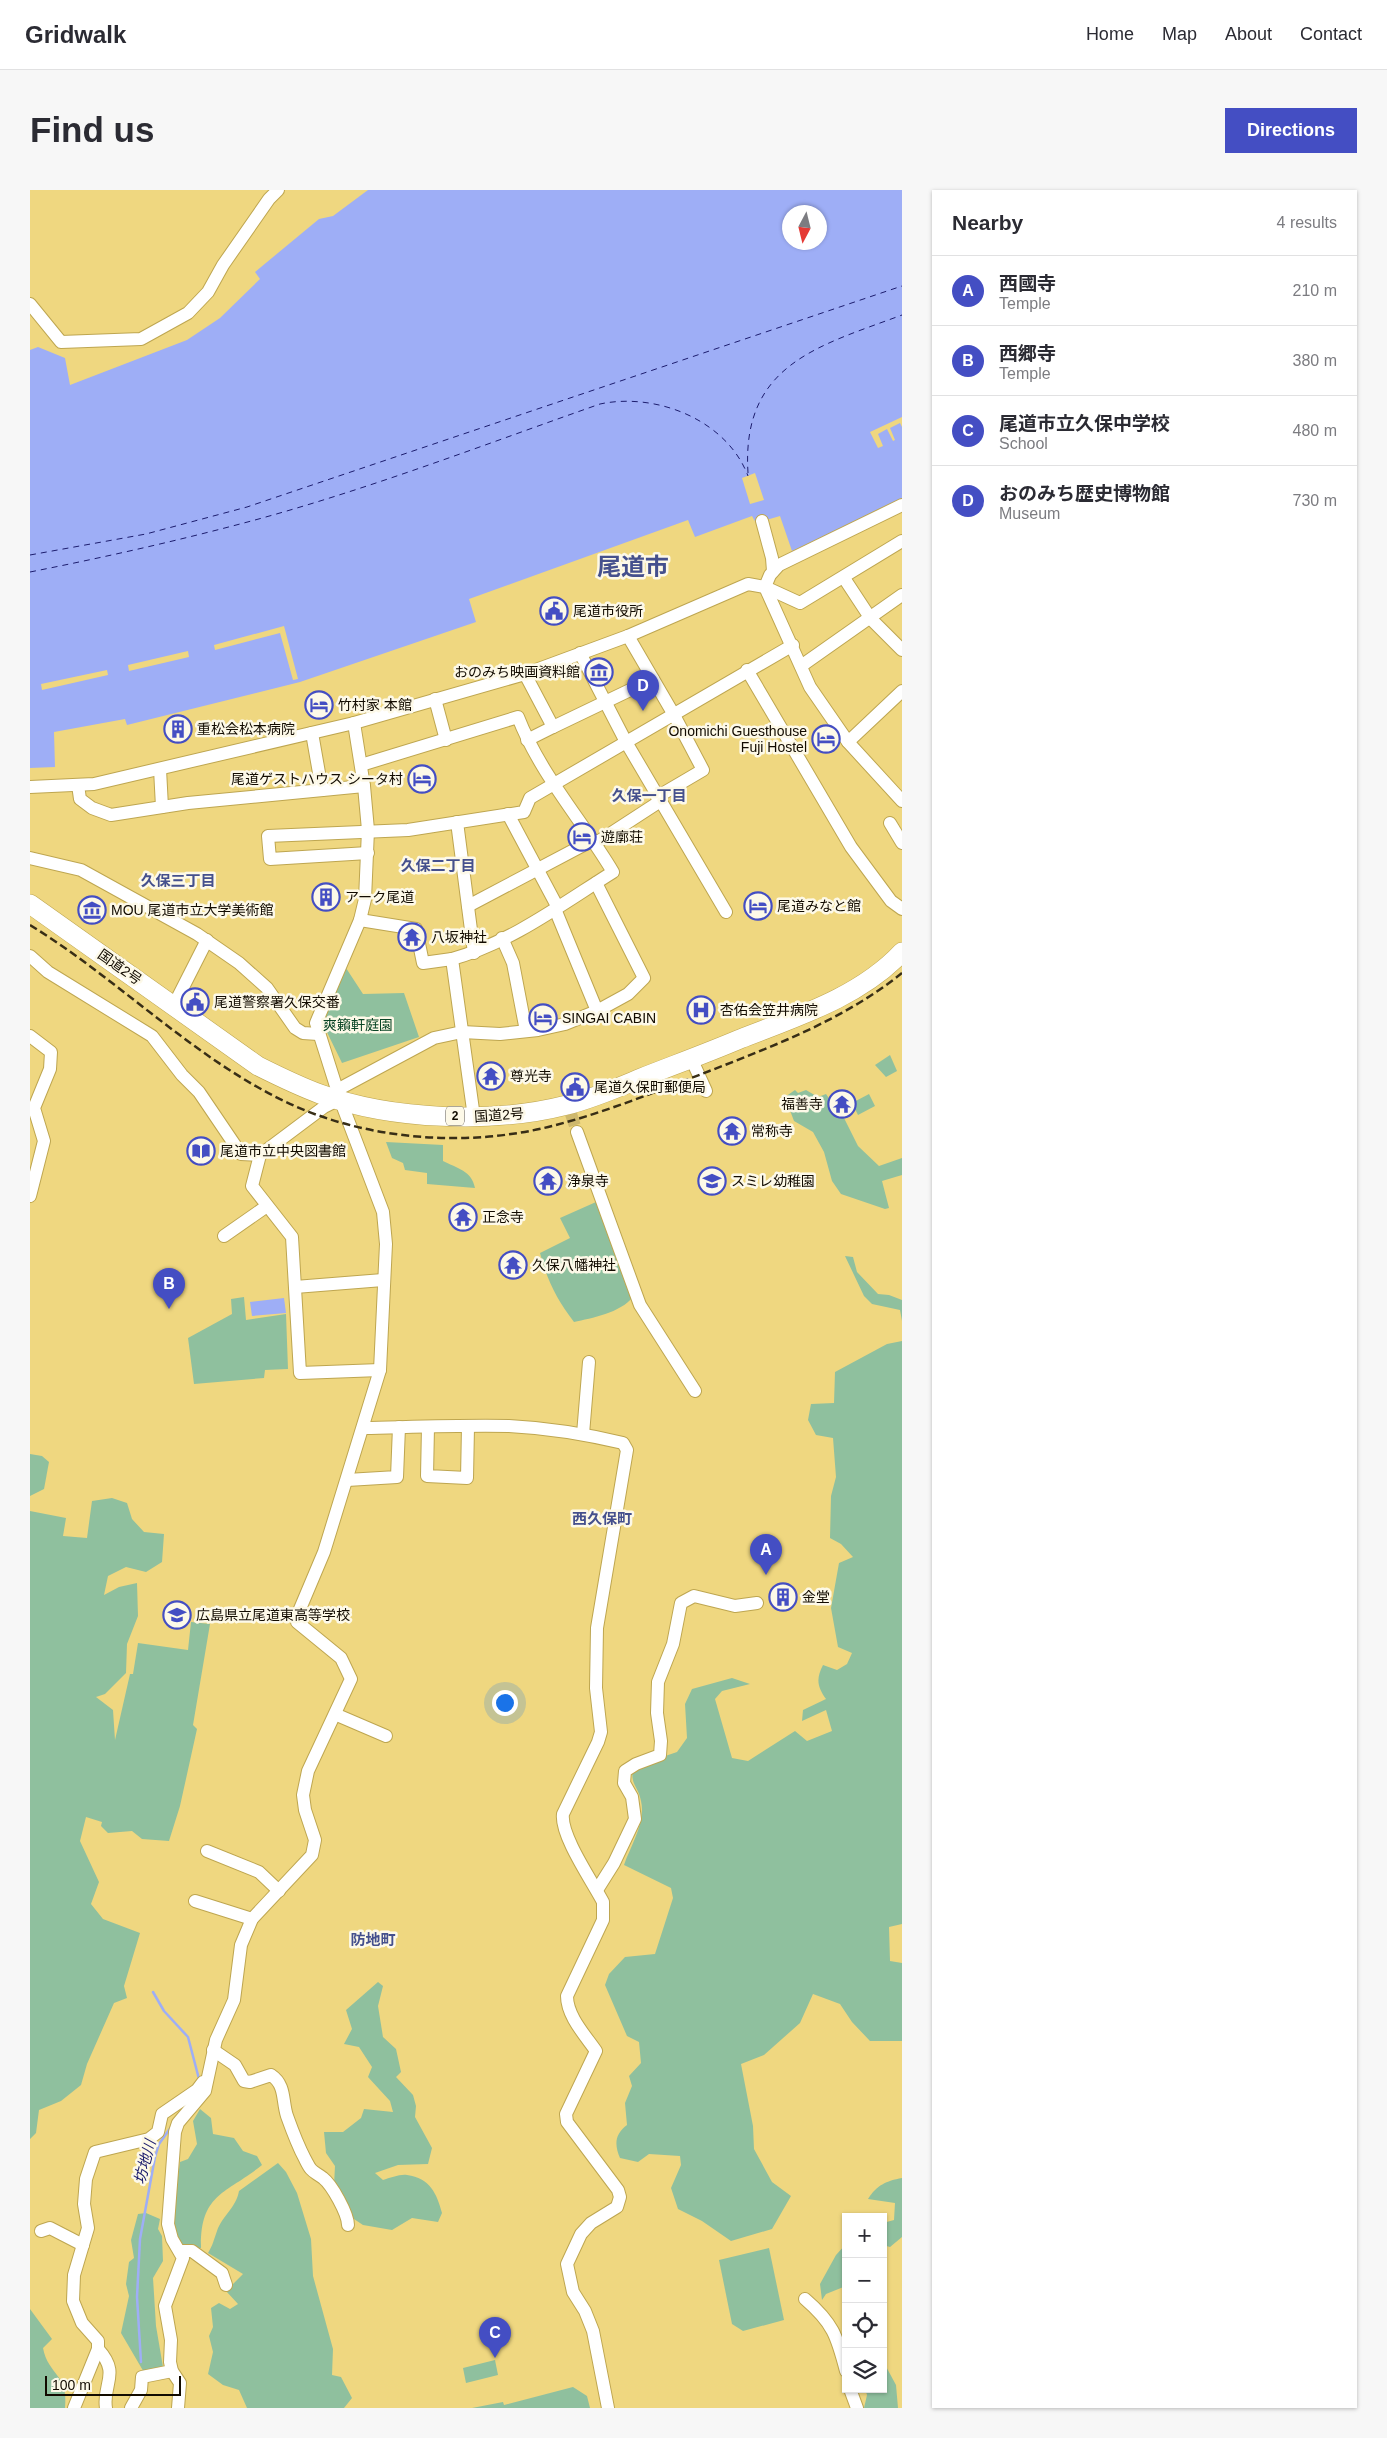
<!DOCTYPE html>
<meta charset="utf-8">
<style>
:root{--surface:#fff;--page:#f7f7f7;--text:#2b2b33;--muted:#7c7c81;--line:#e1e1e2;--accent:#444ec3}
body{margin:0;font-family:Helvetica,"Noto Sans JP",sans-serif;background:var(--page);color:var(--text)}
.controls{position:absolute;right:15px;bottom:15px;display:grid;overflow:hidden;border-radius:0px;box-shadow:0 1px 4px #0004}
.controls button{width:45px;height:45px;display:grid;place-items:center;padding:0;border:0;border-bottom:1px solid var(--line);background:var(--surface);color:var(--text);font:25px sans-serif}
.compass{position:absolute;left:752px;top:15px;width:45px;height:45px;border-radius:50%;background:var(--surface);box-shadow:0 1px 4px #0004;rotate:187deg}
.scale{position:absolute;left:15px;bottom:12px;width:136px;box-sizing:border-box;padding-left:5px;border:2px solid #120b00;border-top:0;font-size:14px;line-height:18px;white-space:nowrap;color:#120b00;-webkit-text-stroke:4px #fdf9e8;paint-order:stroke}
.you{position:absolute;left:474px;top:1512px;width:18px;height:18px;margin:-12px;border:4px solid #fff;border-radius:50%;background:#1a73e8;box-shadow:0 0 0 8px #1a73e833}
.badge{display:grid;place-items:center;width:32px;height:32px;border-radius:50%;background:var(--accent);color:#fff;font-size:16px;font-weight:700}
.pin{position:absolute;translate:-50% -41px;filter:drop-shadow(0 1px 2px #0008)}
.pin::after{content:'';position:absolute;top:26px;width:18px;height:15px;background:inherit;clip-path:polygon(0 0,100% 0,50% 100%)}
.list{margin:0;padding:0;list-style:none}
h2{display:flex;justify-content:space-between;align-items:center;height:65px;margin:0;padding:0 20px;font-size:21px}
h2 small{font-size:16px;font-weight:400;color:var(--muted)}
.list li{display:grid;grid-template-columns:32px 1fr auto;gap:15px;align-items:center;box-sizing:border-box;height:70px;padding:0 20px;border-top:1px solid var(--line)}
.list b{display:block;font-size:19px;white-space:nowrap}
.list p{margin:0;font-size:16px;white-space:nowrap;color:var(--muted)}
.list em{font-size:16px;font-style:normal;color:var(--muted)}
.icon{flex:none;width:28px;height:28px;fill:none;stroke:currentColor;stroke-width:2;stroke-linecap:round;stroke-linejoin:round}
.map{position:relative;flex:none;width:872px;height:2218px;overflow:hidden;border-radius:0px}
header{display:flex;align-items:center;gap:30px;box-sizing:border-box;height:70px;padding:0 25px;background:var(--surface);border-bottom:1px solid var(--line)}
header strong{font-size:24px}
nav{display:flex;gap:28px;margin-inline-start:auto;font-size:18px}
.intro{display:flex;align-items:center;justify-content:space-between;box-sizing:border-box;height:120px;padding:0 30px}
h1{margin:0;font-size:35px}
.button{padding:12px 22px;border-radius:0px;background:var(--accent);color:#fff;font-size:18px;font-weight:700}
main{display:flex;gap:30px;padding:0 30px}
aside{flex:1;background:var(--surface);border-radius:0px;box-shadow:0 1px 4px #0004}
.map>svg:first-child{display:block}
.green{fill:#8fc09e}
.water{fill:#9eaef6;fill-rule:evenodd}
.pier{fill:#efd780}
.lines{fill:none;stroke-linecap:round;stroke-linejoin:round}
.stream{stroke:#9eaef6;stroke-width:2.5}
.ferry{stroke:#1c1c6d;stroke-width:1;stroke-dasharray:6 5;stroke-linecap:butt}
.minor-tunnel{stroke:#ceb86d;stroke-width:12;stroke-dasharray:12 6;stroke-linecap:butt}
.minor-casing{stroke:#bea650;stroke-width:14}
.highway-casing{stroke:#bea650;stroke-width:20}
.minor{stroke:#fff;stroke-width:12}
.highway{stroke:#fff;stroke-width:19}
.rail{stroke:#382e16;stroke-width:2.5;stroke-dasharray:8 4;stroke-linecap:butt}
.labels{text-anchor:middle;stroke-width:5;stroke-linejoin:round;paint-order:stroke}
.shield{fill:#fdf9e8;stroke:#585246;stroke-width:1}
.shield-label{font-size:12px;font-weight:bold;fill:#120b00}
.poi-label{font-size:14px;fill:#120b00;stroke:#fdf9e8;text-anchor:start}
.street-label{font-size:14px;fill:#120b00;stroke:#fdf9e8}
.park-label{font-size:14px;fill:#084525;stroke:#fdf9e8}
.neighbourhood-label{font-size:15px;font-weight:bold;fill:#45508d;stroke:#fdf9e8}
.water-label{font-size:15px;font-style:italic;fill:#1c1c6d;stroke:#fdf9e8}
.town-label{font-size:24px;font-weight:bold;fill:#45508d;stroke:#fdf9e8}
</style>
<header>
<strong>Gridwalk</strong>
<nav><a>Home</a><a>Map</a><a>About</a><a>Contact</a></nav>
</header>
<div class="intro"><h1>Find us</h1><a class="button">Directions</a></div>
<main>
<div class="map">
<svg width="872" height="2218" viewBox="0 0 872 2218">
<rect width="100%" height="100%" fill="#efd780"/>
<g class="green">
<polygon points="316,778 333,804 374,803 389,847 312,873 291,830"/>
<polygon points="860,865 867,881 856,887 845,875"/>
<polygon points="765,900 768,903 776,900 788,907 796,904 805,917 810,920 828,956 849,976 872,968 872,985 852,991 859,1018 855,1019 811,1004 802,991 794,962 783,942 764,931 755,907"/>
<polygon points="839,904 845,916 828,925 822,913"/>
<path d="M356 952 413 955V971C427 978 442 981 445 998L397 994V983L375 980 373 973 362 968Z"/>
<path d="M566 1012 603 1107C590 1123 562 1128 544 1132 527 1110 517 1090 510 1063L540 1048 530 1028Z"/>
<polygon points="815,1066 823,1067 827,1082 848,1104 859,1105 872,1110 872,1131 870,1120 842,1114 834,1106"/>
<polygon points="214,1107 216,1130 256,1124 258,1179 235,1180 234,1188 164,1194 158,1148 202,1124 201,1109"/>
<path d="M872 1151V1734L859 1737 860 1771 872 1773V1851H840L822 1832 810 1814 783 1804 770 1833 734 1865 711 1874 723 1936 724 1959 742 1992 761 2006 742 2039 701 2051 672 2031 648 2019 641 1998 651 1975 650 1966 619 1964 608 1972 590 1968C584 1954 585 1944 597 1935L595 1913 602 1896 599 1886 611 1873 609 1852 597 1846 575 1795 579 1784 595 1767 625 1764 643 1708 641 1698 594 1675C601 1655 616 1632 611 1611 608 1595 600 1596 603 1577L647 1562 657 1548 655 1514 662 1499 702 1488 720 1494 692 1501 685 1509 702 1568 718 1571 765 1541 777 1551 802 1541 796 1520 772 1531 773 1520 796 1509C787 1496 786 1489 793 1475L807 1480 817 1474 822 1463 808 1457 801 1418 809 1373 823 1367 811 1354 800 1348 801 1306 806 1287 803 1248 786 1245 778 1230 781 1214 804 1213 805 1182 857 1154Z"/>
<polygon points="0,1264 12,1266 19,1272 14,1299 0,1306"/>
<polygon points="82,1308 97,1313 102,1329 114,1342 134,1344 132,1372 116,1382 96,1377 78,1386 74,1405 89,1397 107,1393 108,1426 97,1454 96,1483 75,1504 66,1507 83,1520 85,1550 100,1484 103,1484 108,1453 158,1460 161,1432 180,1434 163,1535 167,1539 150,1616 139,1651 112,1649 102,1641 78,1643 71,1636 72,1632 56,1627 50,1651 69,1692 61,1714 73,1729 110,1743 94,1796 97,1808 84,1813 57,1874 51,1895 31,1911 9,1920 6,1943 0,1949 0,1321 36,1328 33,1346 57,1348 62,1311"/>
<path d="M348 1792 353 1796 348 1816 353 1847 366 1859 371 1882 366 1887 383 1905 386 1916 385 1927 402 1958 398 1974 368 1975 345 1983 353 1990C360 1988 370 1984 377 1985 400 1988 407 2004 412 2023L408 2032 382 2028 362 2040 333 2035 324 2029 304 1995 305 1976 296 1963 294 1942H313L331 1928 334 1919 363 1922 360 1911 338 1887 342 1877 329 1857 314 1854 322 1839 316 1820Z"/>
<path d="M170 1919 181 1928 183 1944 204 1948 213 1961 227 1966 232 1975C196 2004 170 2003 171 2058L155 2057 146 2050 142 2033 150 1972 158 1969 167 1954 163 1931Z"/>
<path d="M248 1973 256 1982 267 2003 281 2049 283 2086 303 2159 302 2185 311 2187 322 2208 314 2218H217L209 2200 193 2195 178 2184 183 2162 179 2146 183 2137 181 2118 189 2113 200 2119 208 2114 196 2101 213 2084 178 2063C183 2055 184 2049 187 2041 192 2026 206 2018 209 2001Z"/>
<path d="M872 1988V2047L860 2057 853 2055V2033L864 2030 865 2013 838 2009C847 1995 856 1991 872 1988Z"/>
<polygon points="116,2023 130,2029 128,2039 132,2046 133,2071 123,2088 126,2136 133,2177 115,2184 91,2143 99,2106 96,2094 99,2072 104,2068 101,2050 108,2024"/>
<polygon points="816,2054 816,2096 796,2104 792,2110 790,2094 806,2065"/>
<polygon points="739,2058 754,2130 713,2141 702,2134 689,2070"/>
<path d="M0 2119 22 2149 13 2158C18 2185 39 2184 35 2218H0Z"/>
<polygon points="465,2170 468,2185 436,2193 433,2178"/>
<polygon points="853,2171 866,2195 868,2218 834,2218 837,2205 835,2199 853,2199"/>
<polygon points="543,2197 557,2206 560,2218 442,2218 473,2212 474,2215"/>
</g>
<g class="water">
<path d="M338 0H872V311L762 361 750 326 726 333 722 326 665 347 658 330 439 409 446 432 270 492 97 535 95 529 24 542 25 577 0 578V160L8 157 35 168 40 195 157 150 190 128 230 89 225 82 289 29 303 26ZM759 22H789V52H759Z"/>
<polygon points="254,1108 256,1123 222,1126 220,1112"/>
</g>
<g class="pier">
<polygon points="872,227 872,237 870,233 860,238 865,250 863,251 857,239 848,244 853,256 848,258 840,242"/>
<polygon points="725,283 734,310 720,314 712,288"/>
<polygon points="254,436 268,489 263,490 250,443 185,460 184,455"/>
<polygon points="158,461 159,467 99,481 98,475"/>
<polygon points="77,480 78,485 12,500 11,494"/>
</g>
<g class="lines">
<g class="stream">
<polyline points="123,1802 134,1821 158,1847 169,1889"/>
<polyline points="111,2172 107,2107 110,2049 125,1967 129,1954 141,1937"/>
</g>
<g class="ferry">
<path d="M718 283C711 174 789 156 872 125"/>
<polyline points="0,365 116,344 217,317 872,96"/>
<path d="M0 382C76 367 151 350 225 330 342 298 456 254 570 214 626 202 697 230 718 286"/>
</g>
<polyline class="minor-tunnel" points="541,924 547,942"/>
<g class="minor-casing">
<g id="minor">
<polyline points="0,114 31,152 111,149 158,123 178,102 193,75 239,9 248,0"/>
<polyline points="872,315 749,375 740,385 735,397 780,497 818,552 872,611"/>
<polyline points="732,331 742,368 743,381"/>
<polyline points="814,388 841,429 872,460"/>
<polyline points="598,446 644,525 673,580 627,607"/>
<polyline points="550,463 596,552 696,722"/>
<polyline points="771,476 872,405"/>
<polyline points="717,480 821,657 861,711 872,719"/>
<polyline points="495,484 523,537 497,550"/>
<polyline points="405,509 416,550"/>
<polyline points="523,537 623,489"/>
<polyline points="282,543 292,600"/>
<polyline points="818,552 872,501"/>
<path d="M331 575 488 527C510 584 552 630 583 682 532 714 480 753 422 769L444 927"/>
<polyline points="130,579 132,617"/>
<polyline points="48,595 50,609 62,618 81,625 158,613 334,596"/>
<polyline points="0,597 64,594 324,533 495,484 598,446 718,394 735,397 770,413 872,351"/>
<polyline points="478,624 527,716"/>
<polyline points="427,632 444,763"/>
<polyline points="860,633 872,653"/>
<polyline points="566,653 629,612"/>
<polyline points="338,663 240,669 238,646 378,640 494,622 500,608 763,455"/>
<polyline points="0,668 51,680 167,744 209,773 237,798 265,838 273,843 288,844"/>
<polyline points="438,716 563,650"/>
<polyline points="525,719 567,821"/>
<polyline points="330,730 386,739 393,773 422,769"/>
<polyline points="472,748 483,773 496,841"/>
<polyline points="0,766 18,782 122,846 152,885 169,902 211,964 230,965 294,917 310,909"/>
<polyline points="144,815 177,750"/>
<polyline points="0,846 21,862 20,879 4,918 14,951 0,1006"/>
<polyline points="661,868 676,901"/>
<polyline points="307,900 404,848 432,842 470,844 508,840 535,834 567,821 598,804 614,788 566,693"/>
<polyline points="547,942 610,1115 665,1201"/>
<polyline points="230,965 222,996 262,1047 270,1183 350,1180"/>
<polyline points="194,1046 237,1016"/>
<polyline points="265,1097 353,1090"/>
<polyline points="398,1237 397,1286 437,1288 438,1237"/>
<path d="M334 1238C382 1237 431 1235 479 1236 518 1238 555 1244 593 1253L597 1260 567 1438 566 1498 571 1542 568 1552 533 1624C530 1645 562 1691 573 1712V1730L537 1806C537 1826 555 1845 566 1861L536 1924 537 1932 588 2000 590 2007 587 2017 561 2033 551 2044 537 2074 543 2102 555 2121 563 2141 578 2218"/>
<polyline points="553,1244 559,1172"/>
<polyline points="317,1290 367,1287 369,1237"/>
<polyline points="307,1525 356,1546"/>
<polyline points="177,1661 229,1682 249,1701"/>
<polyline points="567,1700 584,1673 605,1629 602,1607 594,1593 595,1581 606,1574 630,1565 631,1551 627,1523 628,1492 643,1454 651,1413 664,1406 705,1416 727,1413"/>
<polyline points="165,1711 222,1729"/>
<path d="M183 1860 205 1875 214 1891 220 1892 241 1885C256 1895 252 1911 257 1926 262 1940 268 1956 275 1969 282 1983 282 1980 293 1988 302 1995 318 2024 318 2035"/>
<polyline points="11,2041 20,2038 53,2055"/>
<polyline points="151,2061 162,2061 192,2083 196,2095"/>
<path d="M775 2109C803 2133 807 2146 816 2181"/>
<path d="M68 2159C91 2184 72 2194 76 2218"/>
<polyline points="820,2199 827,2218"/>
<polyline points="44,2218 68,2159 68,2151 52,2133 43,2111 44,2085 58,2038 54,2014 56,1989 65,1962 119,1949 128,1942 132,1924 167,1900 173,1892"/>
<polyline points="101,2218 111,2200 112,2187 142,2181"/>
<polyline points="148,2218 150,2193 142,2181 140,2172 141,2150 135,2116 153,2068 142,2049 138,2034 145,1942 148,1933 175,1901 186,1850 204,1810 211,1755 222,1729 282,1665 285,1650 275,1620 273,1605 278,1581 321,1489 311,1468 267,1432 267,1426 294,1362 350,1180 356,1054 353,1022 310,909 286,833 330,730 335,709 338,640 334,596 324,533"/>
</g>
</g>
<g class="highway-casing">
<path id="highway" d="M0 714 228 876C248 886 268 896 290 904 362 930 463 934 537 915 562 909 587 898 611 888 644 875 677 863 710 849 766 827 830 807 872 762"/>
</g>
<use href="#minor" class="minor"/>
<use href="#highway" class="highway"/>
<path class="rail" d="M0 735C88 789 162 867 256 912 336 950 436 958 522 936 577 922 630 900 682 880 749 854 816 828 872 783"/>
</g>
<defs>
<g id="civic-ring" transform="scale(1.4375)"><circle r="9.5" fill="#fdf9e8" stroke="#444ec3" stroke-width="1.5"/><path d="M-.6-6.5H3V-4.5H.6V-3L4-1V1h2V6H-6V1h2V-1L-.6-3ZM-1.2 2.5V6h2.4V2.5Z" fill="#444ec3"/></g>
<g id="museum-ring" transform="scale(1.4375)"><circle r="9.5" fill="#fdf9e8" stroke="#444ec3" stroke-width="1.5"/><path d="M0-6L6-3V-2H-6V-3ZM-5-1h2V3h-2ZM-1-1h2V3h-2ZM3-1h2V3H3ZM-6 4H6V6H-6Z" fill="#444ec3"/></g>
<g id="hotel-ring" transform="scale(1.4375)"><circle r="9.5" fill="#fdf9e8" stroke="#444ec3" stroke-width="1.5"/><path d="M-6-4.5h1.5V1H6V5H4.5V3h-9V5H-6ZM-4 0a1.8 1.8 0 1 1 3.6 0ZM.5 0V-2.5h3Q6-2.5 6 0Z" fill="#444ec3"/></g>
<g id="building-ring" transform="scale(1.4375)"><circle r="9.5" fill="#fdf9e8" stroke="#444ec3" stroke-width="1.5"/><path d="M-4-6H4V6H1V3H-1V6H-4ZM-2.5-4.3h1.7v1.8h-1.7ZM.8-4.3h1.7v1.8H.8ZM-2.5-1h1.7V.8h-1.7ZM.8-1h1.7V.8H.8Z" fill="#444ec3"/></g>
<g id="temple-ring" transform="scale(1.4375)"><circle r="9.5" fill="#fdf9e8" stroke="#444ec3" stroke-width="1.5"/><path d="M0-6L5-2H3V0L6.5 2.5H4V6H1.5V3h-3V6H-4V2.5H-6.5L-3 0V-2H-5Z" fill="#444ec3"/></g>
<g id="hospital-ring" transform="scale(1.4375)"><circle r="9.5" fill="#fdf9e8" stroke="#444ec3" stroke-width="1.5"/><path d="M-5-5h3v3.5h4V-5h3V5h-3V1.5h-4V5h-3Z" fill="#444ec3"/></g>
<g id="library-ring" transform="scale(1.4375)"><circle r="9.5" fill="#fdf9e8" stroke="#444ec3" stroke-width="1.5"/><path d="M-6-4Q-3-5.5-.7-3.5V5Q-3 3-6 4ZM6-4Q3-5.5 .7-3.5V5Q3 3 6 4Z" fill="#444ec3"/></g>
<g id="school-ring" transform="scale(1.4375)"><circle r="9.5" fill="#fdf9e8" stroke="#444ec3" stroke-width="1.5"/><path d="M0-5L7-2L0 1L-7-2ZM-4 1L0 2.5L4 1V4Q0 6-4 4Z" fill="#444ec3"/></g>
</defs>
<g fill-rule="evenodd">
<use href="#civic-ring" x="524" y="421"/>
<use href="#museum-ring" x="569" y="482"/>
<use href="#hotel-ring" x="289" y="515"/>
<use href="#building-ring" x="148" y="539"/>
<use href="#hotel-ring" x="796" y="549"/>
<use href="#hotel-ring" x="392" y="589"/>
<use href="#hotel-ring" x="552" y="647"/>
<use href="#building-ring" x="296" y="707"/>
<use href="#hotel-ring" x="728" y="716"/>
<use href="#museum-ring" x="62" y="720"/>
<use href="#temple-ring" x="382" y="747"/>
<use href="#civic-ring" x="165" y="812"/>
<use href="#hospital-ring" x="671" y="820"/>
<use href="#hotel-ring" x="513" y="828"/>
<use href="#temple-ring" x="461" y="886"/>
<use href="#civic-ring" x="545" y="897"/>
<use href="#temple-ring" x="812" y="914"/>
<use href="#temple-ring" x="702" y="941"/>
<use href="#library-ring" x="171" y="961"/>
<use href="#temple-ring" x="518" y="991"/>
<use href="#school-ring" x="682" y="991"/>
<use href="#temple-ring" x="433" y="1027"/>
<use href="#temple-ring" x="483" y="1075"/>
<use href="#building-ring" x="753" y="1407"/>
<use href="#school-ring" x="147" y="1425"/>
</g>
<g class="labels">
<rect class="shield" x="416" y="916.5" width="18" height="19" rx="4"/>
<g class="shield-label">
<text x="425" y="930">2</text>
</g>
<g class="poi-label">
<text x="543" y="426">尾道市役所</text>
<text x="550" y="487" text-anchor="end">おのみち映画資料館</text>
<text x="308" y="520">竹村家 本館</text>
<text x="167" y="544">重松会松本病院</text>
<text x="777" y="546" text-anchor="end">Onomichi Guesthouse<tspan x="777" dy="16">Fuji Hostel</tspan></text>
<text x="373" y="594" text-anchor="end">尾道ゲストハウス シータ村</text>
<text x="571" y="652">遊廓荘</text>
<text x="315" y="712">アーク尾道</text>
<text x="747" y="721">尾道みなと館</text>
<text x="81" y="725">MOU 尾道市立大学美術館</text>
<text x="401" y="752">八坂神社</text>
<text x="184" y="817">尾道警察署久保交番</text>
<text x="690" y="825">杏佑会笠井病院</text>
<text x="532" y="833">SINGAI CABIN</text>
<text x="480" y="891">尊光寺</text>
<text x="564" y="902">尾道久保町郵便局</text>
<text x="793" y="919" text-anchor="end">福善寺</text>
<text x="721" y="946">常称寺</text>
<text x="190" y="966">尾道市立中央図書館</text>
<text x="537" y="996">浄泉寺</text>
<text x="701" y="996">スミレ幼稚園</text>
<text x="452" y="1032">正念寺</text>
<text x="502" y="1080">久保八幡神社</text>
<text x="772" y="1412">金堂</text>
<text x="166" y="1430">広島県立尾道東高等学校</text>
</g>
<g class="street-label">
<text transform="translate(90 777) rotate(35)" y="5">国道2号</text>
<text transform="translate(469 925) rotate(-4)" y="5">国道2号</text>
</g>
<g class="park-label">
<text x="328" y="840">爽籟軒庭園</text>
</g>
<g class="neighbourhood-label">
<text x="619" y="611">久保一丁目</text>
<text x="408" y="681">久保二丁目</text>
<text x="148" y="696">久保三丁目</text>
<text x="572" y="1334">西久保町</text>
<text x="343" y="1755">防地町</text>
</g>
<g class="water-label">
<text transform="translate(115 1972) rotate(-75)" y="5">坊地川</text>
</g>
<g class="town-label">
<text x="603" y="385">尾道市</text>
</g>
</g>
</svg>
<div class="controls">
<button>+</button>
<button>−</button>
<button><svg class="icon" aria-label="locate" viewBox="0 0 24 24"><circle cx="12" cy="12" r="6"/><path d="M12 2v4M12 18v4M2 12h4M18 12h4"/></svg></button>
<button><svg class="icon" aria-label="layers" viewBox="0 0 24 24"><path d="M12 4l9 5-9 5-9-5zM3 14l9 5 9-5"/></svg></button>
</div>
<svg class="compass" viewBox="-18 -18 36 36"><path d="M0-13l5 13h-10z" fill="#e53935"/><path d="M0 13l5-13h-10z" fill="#7c7c81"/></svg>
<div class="scale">100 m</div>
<div class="you"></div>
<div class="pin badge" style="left:736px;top:1385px">A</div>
<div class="pin badge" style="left:139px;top:1119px">B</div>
<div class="pin badge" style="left:465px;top:2168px">C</div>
<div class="pin badge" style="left:613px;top:521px">D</div>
</div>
<aside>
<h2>Nearby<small>4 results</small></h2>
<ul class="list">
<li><span class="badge">A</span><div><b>西國寺</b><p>Temple</p></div><em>210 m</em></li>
<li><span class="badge">B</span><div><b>西郷寺</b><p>Temple</p></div><em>380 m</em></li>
<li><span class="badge">C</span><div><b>尾道市立久保中学校</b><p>School</p></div><em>480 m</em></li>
<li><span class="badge">D</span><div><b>おのみち歴史博物館</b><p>Museum</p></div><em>730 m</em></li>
</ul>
</aside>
</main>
